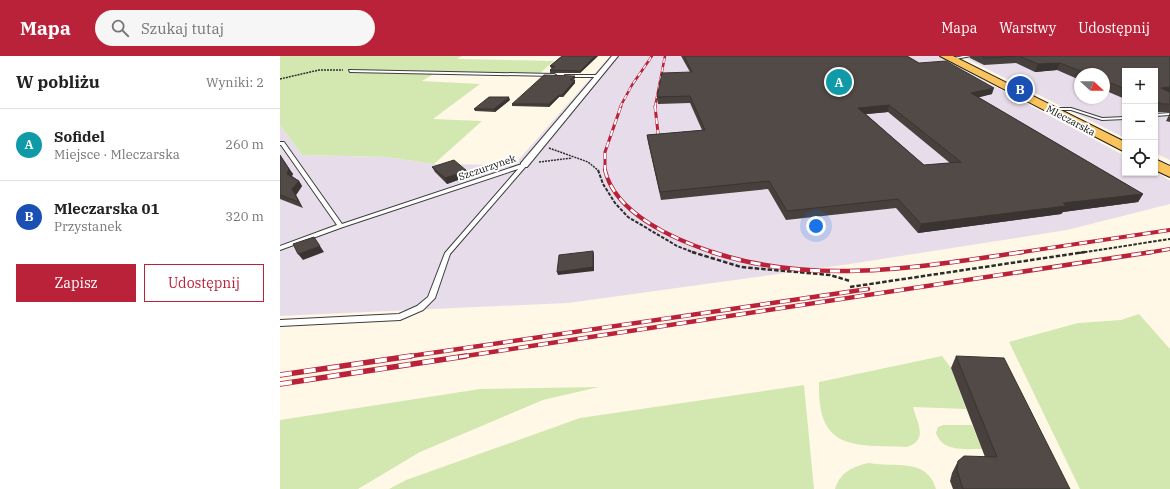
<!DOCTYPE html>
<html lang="pl">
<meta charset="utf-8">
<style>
:root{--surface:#fff;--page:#f6f6f6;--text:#222;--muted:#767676;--line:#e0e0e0;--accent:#ba2239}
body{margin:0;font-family:"IBM Plex Serif",serif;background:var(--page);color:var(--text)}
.controls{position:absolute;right:12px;top:12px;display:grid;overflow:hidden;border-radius:0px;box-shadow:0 1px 3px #0004}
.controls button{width:36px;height:36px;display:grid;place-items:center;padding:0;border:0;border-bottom:1px solid var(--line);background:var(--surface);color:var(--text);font:20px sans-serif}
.compass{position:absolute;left:794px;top:12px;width:36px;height:36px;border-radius:50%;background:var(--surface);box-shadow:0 1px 3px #0004;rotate:111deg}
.you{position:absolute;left:536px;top:170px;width:14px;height:14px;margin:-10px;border:3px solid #fff;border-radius:50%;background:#1a73e8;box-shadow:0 0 0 6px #1a73e833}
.badge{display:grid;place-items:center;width:26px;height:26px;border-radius:50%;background:var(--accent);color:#fff;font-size:13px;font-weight:700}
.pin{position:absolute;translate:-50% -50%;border:2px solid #fff;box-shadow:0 1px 4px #0006}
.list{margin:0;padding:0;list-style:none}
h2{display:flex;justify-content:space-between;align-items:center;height:52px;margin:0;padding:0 16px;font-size:17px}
h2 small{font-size:13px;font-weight:400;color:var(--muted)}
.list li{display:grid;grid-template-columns:26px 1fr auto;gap:12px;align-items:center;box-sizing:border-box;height:72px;padding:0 16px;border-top:1px solid var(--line)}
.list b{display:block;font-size:15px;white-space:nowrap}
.list p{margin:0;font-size:13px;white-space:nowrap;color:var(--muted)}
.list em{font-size:13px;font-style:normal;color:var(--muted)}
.actions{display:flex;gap:8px;padding:12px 16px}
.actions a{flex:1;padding:9px 0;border:1px solid var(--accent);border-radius:0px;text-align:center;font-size:14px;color:var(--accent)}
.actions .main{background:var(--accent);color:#fff}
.icon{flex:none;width:22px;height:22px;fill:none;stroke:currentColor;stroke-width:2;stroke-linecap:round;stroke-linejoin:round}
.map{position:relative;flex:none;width:890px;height:433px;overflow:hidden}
header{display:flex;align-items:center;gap:24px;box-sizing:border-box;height:56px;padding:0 20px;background:var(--accent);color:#fff}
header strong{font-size:19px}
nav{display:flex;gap:22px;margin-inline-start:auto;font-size:14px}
.search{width:280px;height:36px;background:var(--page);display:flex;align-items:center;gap:10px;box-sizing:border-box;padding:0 14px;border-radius:22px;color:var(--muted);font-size:15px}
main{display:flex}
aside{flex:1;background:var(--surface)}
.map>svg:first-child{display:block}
.industrial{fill:#e7ddea;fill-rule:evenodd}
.green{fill:#d3e8b1}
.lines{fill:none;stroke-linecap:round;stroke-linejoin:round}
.service-casing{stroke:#3d3d3d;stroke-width:2}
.minor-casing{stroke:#3d3d3d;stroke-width:2}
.primary-casing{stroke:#1b1b1b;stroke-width:2}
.path-far2{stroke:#2c2c2c;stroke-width:1.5;stroke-dasharray:2 1;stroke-linecap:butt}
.path-far1{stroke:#2c2c2c;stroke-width:2;stroke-dasharray:3.5 1.5;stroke-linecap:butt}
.path{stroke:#2c2c2c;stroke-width:2.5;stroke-dasharray:4.5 2;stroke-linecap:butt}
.service{fill:#fff;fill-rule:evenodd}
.minor{fill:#fff;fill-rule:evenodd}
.primary{fill:#fac35b;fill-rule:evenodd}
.rail-far4-casing{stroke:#ba2239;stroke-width:2.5}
.rail-far3-casing{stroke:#ba2239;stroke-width:3}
.rail-far2-casing{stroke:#ba2239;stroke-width:4}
.rail-far1-casing{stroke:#ba2239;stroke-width:4.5}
.rail-casing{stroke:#ba2239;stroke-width:5.5}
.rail-far4{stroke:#fff;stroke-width:1.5;stroke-dasharray:4.5;stroke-linecap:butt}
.rail-far3{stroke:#fff;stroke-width:2;stroke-dasharray:6;stroke-linecap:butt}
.rail-far2{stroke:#fff;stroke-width:2.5;stroke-dasharray:8;stroke-linecap:butt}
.rail-far1{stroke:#fff;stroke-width:3;stroke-dasharray:10;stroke-linecap:butt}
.rail{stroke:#fff;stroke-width:4;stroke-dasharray:12;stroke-linecap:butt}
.wall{fill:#47403c;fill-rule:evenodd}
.shaded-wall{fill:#393431}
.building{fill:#524a46;stroke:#393431;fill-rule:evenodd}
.labels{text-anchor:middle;stroke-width:4;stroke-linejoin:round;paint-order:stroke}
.far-street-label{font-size:10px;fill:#0a0a0a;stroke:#fff}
</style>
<header>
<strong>Mapa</strong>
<div class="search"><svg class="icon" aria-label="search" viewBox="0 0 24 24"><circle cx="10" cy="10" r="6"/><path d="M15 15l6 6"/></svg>Szukaj tutaj</div>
<nav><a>Mapa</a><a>Warstwy</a><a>Udostępnij</a></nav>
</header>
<main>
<aside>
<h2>W pobliżu<small>Wyniki: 2</small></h2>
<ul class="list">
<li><span class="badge" style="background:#0f9aa8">A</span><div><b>Sofidel</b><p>Miejsce · Mleczarska</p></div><em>260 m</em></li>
<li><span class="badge" style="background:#1a4fb4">B</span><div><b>Mleczarska 01</b><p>Przystanek</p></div><em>320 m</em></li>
</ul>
<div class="actions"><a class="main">Zapisz</a><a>Udostępnij</a></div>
</aside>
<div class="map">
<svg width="890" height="433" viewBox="0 0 890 433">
<rect width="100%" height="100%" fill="#fff8e6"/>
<g class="industrial">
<polygon points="330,0 658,0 845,100 845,117 875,117 875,116 880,118 890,125 890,148 787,174 570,208 288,247 0,260 0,69 22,99 107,101 154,108 234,109"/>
<path d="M681 0H890V104L875 97V15H845V82ZM800 18H824V42H800Z"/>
</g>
<g class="green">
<polygon points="0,0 182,0 177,3 274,5 259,18 157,16 142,25 200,28 153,63 202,65 154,108 107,101 22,99 0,69"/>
<polygon points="859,258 890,293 890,433 800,433 729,286 798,267 841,264"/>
<path d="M662 300 671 312 686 353 633 351C637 367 649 384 627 391 573 389 537 395 539 326Z"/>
<polygon points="524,329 534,433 109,433 126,424 300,362"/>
<polygon points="319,331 263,344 140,396 78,433 0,433 0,364 200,333"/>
<path d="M663 369H692L702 393C685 393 662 396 656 377L658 371Z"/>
<path d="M589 407C614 412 647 401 656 433H555C560 416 574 410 589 407Z"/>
</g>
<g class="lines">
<g class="service-casing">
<g id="service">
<polygon points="683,0 691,0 676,3 674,2"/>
<polygon points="69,14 274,18 276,19 274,20 70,16"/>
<polygon points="285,19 318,19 320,20 318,21 286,21"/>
<polygon points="771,52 791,52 822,62 845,61 845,63 822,64 791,54 771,54"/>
<polygon points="890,57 890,59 875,60 875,58"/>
<polygon points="0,86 4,86 62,168 242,108 247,109 170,198 155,242 143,254 120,264 0,270 0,264 119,258 137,250 148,241 165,197 238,113 63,171 0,194 0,190 57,169 1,89 0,89"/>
</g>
</g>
<g class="minor-casing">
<polygon id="minor" points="332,0 338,0 247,111 241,111 241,107"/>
</g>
<g class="primary-casing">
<g id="primary">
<polygon points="660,0 673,0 845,86 845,96"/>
<polygon points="875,103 890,110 890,121 875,114"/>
</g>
</g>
<g class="path-far2">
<polyline points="0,23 39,14 63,14"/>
<polyline points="269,92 308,106 319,115"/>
<polyline points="259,106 292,102"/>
</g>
<g class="path-far1">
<polyline points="318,114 323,128 335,147 348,161 397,190 415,197"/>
<polyline points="799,197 890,183"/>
</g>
<g class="path">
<polyline points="412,196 461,211 550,219 570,225"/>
<polyline points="570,231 805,196"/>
</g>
<use href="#service" class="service"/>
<use href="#minor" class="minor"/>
<use href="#primary" class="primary"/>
<g class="rail-far4-casing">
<g id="rail-far4">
<polyline points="340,51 352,29 372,0"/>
<polyline points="375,51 385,0"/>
</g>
</g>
<g class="rail-far3-casing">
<g id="rail-far3">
<polyline points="375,50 379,86"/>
<polyline points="325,115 325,96 341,50"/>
</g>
</g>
<g class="rail-far2-casing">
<g id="rail-far2">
<path d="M325 114C335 158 396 184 435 197"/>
<polyline points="736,197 890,174"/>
<polyline points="866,197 890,193"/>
</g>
</g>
<g class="rail-far1-casing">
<g id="rail-far1">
<path d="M432 196C535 230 639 211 743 196"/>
<polyline points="124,301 588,233"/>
<polyline points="179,301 872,196"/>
</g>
</g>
<g class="rail-casing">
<g id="rail">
<polyline points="0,319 131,300"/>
<polyline points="0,328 186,300"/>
</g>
</g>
<use href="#rail-far4" class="rail-far4"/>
<use href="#rail-far3" class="rail-far3"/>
<use href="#rail-far2" class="rail-far2"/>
<use href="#rail-far1" class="rail-far1"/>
<use href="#rail" class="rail"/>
</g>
<g class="wall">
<polygon points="282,0 318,0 300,17 270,17 270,14 273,12 271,12 270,10"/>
<path d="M401 0H627L639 7 712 38 698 41 863 138 858 146 783 156 781 158 638 177 616 152 506 164 488 133 381 144 368 86 367 79 422 74 410 47 378 48 377 41 410 16ZM608 56 670 107 644 109 586 58Z"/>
<polygon points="690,0 890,0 890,56 877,56 875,55 875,15 845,15 845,43 824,34 824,18 800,18 800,24 777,14 755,16 736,7 704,9 690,2"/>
<polygon points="295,22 293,24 295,27 283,41 279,41 269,51 232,50 232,48"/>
<polygon points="230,44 215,56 195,55 194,53"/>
<polygon points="890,56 890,66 886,65 888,61"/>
<polygon points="0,99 13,118 12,120 19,125 22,130 16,139 23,152 0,143"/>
<polygon points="152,111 187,115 189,120 167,128 155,116"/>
<polygon points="676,300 790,433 673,433 670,425 672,417 678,405 705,401 671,312"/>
</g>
<g class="shaded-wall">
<polygon points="315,0 318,0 300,17 300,15"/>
<polygon points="780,7 777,14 755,16 758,8"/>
<polygon points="295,20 295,22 290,27 290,24"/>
<polygon points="295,24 295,27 283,41 282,39"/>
<polygon points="890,31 890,39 881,32"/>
<polygon points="714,32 712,38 689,44 691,37"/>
<polygon points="279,39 279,41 269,51 269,48"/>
<polygon points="229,41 230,44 215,56 214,53"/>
<polygon points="609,49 608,56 577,59 578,52"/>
<polygon points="9,113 13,118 10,123 7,118"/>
<polygon points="187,115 189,120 167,128 165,122"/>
<polygon points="19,125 22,130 16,139 23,152 12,133"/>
<polygon points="863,138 858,146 783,156 781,158 638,177 641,168 783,147"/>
<polygon points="40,190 44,196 23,204 18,198"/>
<polygon points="313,195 314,198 314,215 278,219 277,216"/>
</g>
<g class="building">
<polygon points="282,0 315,0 300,15 270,14 275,10 270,10"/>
<path d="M404 0H627L639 7 666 5 714 32 691 37 863 138 783 147 786 150 641 168 618 143 507 155 489 125 380 136 367 79 425 74 410 40 377 41 382 17 412 16ZM609 49 681 106 644 109 578 52Z"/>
<polygon points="702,0 738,0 706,2"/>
<polygon points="739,0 890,0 890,31 881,32 890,36 890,48 882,48 875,45 875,15 845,15 845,33 824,24 824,18 808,18 780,7 758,8"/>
<polygon points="264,19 295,20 290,24 295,24 282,39 279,39 269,48 232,48"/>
<polygon points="209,41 229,41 214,53 194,53"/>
<polygon points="0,99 9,113 7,118 19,125 12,133 19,146 0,139"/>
<polygon points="174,104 187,115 165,122 152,111"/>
<polygon points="34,181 40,190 18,198 13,188"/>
<polygon points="313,195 313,211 277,216 279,199"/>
<polygon points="676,300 724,302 790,433 683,433 677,414 678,405 684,400 717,401"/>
</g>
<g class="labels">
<g class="far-street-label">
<text transform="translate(791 64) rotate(28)" y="4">Mleczarska</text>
<text transform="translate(207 111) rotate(-19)" y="4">Szczurzynek</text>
</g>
</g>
</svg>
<div class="controls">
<button>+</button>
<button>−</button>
<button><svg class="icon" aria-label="locate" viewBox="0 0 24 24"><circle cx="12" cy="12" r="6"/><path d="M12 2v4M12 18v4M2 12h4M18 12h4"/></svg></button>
</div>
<svg class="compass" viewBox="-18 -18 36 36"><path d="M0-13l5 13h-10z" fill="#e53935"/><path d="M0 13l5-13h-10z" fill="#767676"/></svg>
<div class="you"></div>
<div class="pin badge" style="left:559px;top:26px;background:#0f9aa8">A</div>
<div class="pin badge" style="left:740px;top:33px;background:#1a4fb4">B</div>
</div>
</main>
